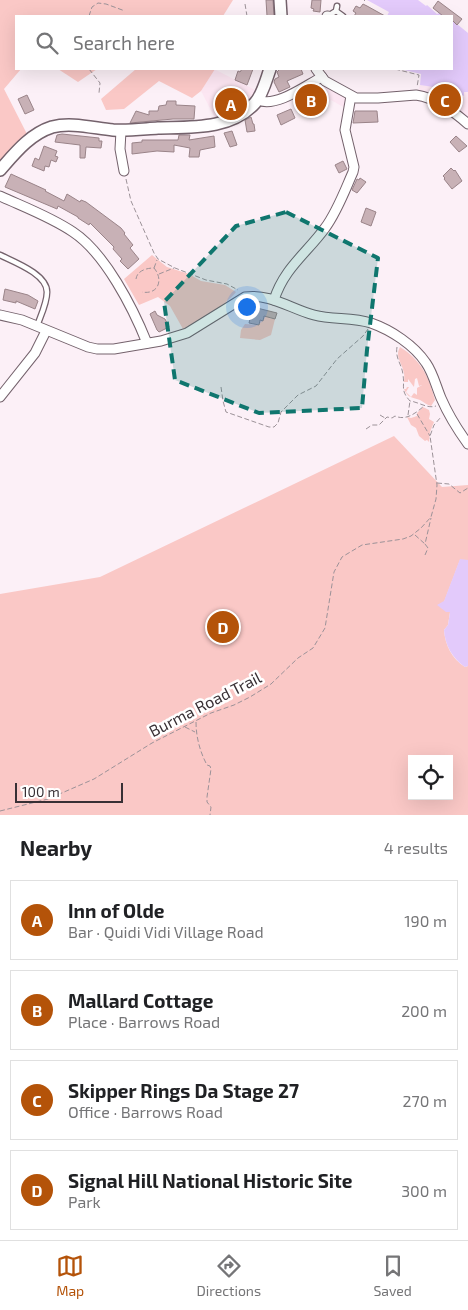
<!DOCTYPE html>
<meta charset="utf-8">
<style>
:root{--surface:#fff;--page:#f2f2f2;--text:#202124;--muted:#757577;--line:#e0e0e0;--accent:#b45309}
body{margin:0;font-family:"Exo 2",sans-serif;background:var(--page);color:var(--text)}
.controls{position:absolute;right:15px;bottom:15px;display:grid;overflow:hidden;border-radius:0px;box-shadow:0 5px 20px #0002}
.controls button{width:45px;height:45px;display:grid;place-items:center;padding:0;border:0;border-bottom:1px solid var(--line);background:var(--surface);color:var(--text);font:25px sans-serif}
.scale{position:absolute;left:15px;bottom:12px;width:108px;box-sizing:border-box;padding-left:5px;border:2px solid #383035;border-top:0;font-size:14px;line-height:18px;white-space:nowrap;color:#383035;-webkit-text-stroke:4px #fff;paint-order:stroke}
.you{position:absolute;left:246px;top:306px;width:18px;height:18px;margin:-12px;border:4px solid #fff;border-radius:50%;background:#1a73e8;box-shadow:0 0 0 8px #1a73e833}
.badge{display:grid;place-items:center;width:32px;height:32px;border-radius:50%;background:var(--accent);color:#fff;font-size:16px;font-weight:700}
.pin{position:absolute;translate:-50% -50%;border:2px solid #fff;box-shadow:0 1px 5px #0006}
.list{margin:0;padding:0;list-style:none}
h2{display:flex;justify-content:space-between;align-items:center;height:65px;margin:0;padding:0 20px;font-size:21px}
h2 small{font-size:16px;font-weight:400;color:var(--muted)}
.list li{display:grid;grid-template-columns:32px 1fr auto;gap:15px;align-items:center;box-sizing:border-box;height:80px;margin:0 10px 10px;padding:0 10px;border:1px solid var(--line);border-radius:0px}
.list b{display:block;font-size:19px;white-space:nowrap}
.list p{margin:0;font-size:16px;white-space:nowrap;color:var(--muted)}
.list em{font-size:16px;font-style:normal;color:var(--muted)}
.icon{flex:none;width:28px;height:28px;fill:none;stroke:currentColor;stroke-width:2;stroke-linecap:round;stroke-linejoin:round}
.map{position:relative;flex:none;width:468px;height:815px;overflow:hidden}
.search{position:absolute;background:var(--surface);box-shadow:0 5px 20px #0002;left:15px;right:15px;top:15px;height:55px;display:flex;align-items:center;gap:12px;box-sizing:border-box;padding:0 18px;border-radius:0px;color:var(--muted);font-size:19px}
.sheet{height:425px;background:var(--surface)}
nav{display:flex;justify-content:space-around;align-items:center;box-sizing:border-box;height:70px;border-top:1px solid var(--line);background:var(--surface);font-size:14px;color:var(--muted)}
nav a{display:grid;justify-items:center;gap:2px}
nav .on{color:var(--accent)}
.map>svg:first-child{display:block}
.built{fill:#fce6f2}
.green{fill:#fac8c6;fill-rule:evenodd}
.water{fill:#e3cafb}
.building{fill:#c8b1b6;stroke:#9a8489}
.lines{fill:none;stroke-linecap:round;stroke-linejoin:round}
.service-casing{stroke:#74626c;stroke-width:7}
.minor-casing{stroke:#74626c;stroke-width:11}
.tertiary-casing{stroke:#74626c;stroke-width:14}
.path{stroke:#9c9298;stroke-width:1;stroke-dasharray:5 2.5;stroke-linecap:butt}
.service{stroke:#fff;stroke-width:4.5}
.minor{stroke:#fff;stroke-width:9}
.tertiary{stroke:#fff;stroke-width:11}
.marked{fill:#0f766e;fill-opacity:0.2;stroke:#0f766e;stroke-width:4;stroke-dasharray:10 6;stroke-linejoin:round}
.labels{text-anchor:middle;stroke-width:5;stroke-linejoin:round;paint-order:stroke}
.street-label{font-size:16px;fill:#383035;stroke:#fff}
</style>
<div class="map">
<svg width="468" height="815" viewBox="0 0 468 815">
<rect width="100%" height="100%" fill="#fcf0f7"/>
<g class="built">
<polygon points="214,69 257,91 253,97 239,111 216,120 201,91"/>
<polygon points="317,84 328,87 344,96 346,99 345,108 331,100 326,106 306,118 295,96"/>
<polygon points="420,85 447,89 463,95 464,92 468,92 468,119 418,91"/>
</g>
<g class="green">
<polygon points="0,0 233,0 223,16 16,16 16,69 21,69 4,89 28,136 0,161"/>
<polygon points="58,69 97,69 78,82"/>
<polygon points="136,69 215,69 201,91 192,98 159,81 124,109 106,110 101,99"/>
<path d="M152 255 167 267 189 274 201 281 225 285 236 292C227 304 197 323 183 329L170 306 158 297 139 305 124 279Z"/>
<polygon points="264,316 269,316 269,318 275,319 271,335 260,340 240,338 241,330 245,324 259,325 260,320 263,320"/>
<path d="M400 347C421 360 429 377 435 400L431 406C427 405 424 402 420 400 411 397 408 398 404 389H406L407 387H409L406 392 411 397 414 393 417 395V388L422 385 419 386 417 378 415 379 414 387 408 379V382H404C407 366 393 359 400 347Z"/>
<polygon points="423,407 429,410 430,414 429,419 434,422 430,432 429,442 427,440 425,441 419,436 416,428 411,425 407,417 411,418 417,416 417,413"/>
<path d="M394 436 442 487 468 485V560H460L444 602 438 605 450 612 448 625 444 630C445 645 452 659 465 667L468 666V815H0V594L100 577ZM412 759H449V796H412Z"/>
</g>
<g class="water">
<polygon points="367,0 418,0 426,6 427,5 437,14 441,12 446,16 387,16 389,12"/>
<polygon points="452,20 468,33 468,92 464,92 464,96 447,89 420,85 421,74 400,69 452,69"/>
<path d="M460 559 468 560V666L465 667C452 658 445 645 444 630L448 625 450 612H446L437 605 444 601Z"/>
</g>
<g class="building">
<polygon points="266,0 273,0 274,16 267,16"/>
<polygon points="312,0 321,0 320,12 313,11 314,9 311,8"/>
<polygon points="438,1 462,19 457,25 452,20 452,16 443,16 433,8"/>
<polygon points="363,4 367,6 385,16 354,16 356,13 353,11 356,6 360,8"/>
<polygon points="242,69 253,69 247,85 235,80 238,71 240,72"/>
<polygon points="280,69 301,69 303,74 287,81 290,87 279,92 274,82 275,79 279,77 277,72"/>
<polygon points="320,85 325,100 321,101 320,100 318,105 306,112 301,101 305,99 304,95"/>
<polygon points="233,93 239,101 237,102 240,106 231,111 218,115 216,110 219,109 218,106 231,100 229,97"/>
<polygon points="27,95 34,110 25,114 18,99"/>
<polygon points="167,101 176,101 176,105 195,106 194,119 173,119 130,123 136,111 149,115 149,111 158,111 159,106 166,105"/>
<polygon points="291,109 295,118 281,125 277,115"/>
<polygon points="355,111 377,111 378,122 353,123"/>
<polygon points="251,117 253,124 254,124 255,131 247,132 245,120"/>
<polygon points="232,131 237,145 230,147 224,133"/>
<polygon points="62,134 99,138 99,141 102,141 101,148 86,147 85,158 80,158 80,145 55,142 57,135"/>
<polygon points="179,135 190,135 189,140 214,136 215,147 200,150 199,157 189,157 190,148 174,145 174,152 157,151 132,154 132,143 142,142 142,140 178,140"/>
<polygon points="456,136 467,146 459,152 450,142"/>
<polygon points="44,146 57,151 55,156 58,157 56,162 51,160 49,167 45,166 44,171 32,166 35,158 39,160"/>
<polygon points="343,161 347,169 339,173 335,165"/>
<polygon points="451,168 454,171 455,170 462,181 452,189 444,179 445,178 443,176"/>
<polygon points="11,174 46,190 45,191 64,201 67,194 80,202 81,200 86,202 121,228 125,233 124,234 133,245 130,248 139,259 128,269 120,261 122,259 113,249 114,247 90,223 89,225 78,218 78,217 58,206 57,209 5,187"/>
<polygon points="360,178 366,182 357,193 352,190 357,179 359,180"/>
<polygon points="366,208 376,212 371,226 361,222"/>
<polygon points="5,289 28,295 38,301 35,309 16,301 16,303 3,300"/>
<polygon points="253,307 277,313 275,319 264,316 263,321 260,320 259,325 249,323"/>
<polygon points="155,311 157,315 165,319 169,327 159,332 157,330 150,314"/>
</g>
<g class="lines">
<g class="service-casing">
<g id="service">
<polyline points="336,11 343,16"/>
<polyline points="328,16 336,11 337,6"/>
<path d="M0 255C14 262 47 274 47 292 47 303 41 315 37 326"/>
</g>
</g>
<g class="minor-casing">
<g id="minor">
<polyline points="327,16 328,16"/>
<path d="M316 69 325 81 356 98H378L416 95C436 98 453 111 468 124"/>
<path d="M258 100C276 108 305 86 322 77"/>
<polyline points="121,131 120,149 124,171"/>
<path d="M0 196C24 207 51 217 73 232 105 253 133 308 147 343"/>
<path d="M274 300C284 268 307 253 325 228 337 212 345 190 353 172L354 167 345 130 351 96"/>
<path d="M0 315 22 320 88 347 97 349H114L161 341 187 333 245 297C270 293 291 309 314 315 333 320 352 317 371 323 391 330 414 345 426 363 433 373 436 386 441 398 448 414 457 429 468 444"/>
<polyline points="0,397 35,353 46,331"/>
</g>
</g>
<g class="tertiary-casing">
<g id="tertiary">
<polyline points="280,0 281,16"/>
<path d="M0 170C15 153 30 134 52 127 71 122 93 128 113 130 128 131 143 129 158 128 190 127 231 130 255 103 263 94 266 80 270 69"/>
</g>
</g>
<g class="path">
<polyline points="364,0 365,1"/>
<polyline points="245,4 247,16"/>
<polyline points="89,16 92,7 98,3 106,4 125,11"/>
<polyline points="89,69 100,83 99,93"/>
<polyline points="395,69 419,75 417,87"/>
<polyline points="126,179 131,201 154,253 158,259 175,268 206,280 227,284 238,290"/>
<polyline points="154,268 157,260"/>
<polyline points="159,274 174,268"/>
<path d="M136 279C137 271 146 268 154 268 164 280 158 295 142 292"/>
<path d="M397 347C395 359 402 364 403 375 405 387 400 390 410 401 419 402 427 409 436 406"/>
<polyline points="221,387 223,401 226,412 269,427 274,427 278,423 281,412 298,395 316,386 337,359 363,336 368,329"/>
<polyline points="417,414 430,436"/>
<polyline points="380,415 385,418"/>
<polyline points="408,415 410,401"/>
<path d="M366 429 372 425H379L387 417 392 418 395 416C406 421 416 413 424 406"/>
<polyline points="437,483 449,484 460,493 468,488"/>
<polyline points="415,535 425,544"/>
<polyline points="425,555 428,548 425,544 431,518"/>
<path d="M196 722C196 737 200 752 207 765L210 766 211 769 207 797V802L211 807 210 815"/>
<polyline points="185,727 195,732"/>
<polyline points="0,811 48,799 94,779 152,743 211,713 234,705 250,697 271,684 298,658 313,648 325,628 334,572 342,557 362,545 403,539 411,536 421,528 431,517 436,499 437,485 430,436 434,425 441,417"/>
</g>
<use href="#service" class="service"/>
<use href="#minor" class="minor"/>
<use href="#tertiary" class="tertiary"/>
</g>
<path class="marked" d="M286 212 378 258 367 350 362 408 259 413 175 380 164 302 236 226Z"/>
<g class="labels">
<g class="street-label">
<text transform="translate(205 704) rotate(-27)" y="6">Burma Road Trail</text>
</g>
</g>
</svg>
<div class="controls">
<button><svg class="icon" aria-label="locate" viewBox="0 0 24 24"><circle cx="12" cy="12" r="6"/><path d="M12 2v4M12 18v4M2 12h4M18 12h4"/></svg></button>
</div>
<div class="scale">100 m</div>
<div class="you"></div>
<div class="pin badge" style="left:231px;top:104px">A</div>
<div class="pin badge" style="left:311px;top:100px">B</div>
<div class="pin badge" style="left:445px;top:100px">C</div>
<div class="pin badge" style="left:223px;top:627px">D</div>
<div class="search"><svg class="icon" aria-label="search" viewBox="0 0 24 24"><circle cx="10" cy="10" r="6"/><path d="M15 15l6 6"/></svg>Search here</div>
</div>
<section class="sheet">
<h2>Nearby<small>4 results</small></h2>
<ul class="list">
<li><span class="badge">A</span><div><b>Inn of Olde</b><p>Bar · Quidi Vidi Village Road</p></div><em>190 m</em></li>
<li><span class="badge">B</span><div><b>Mallard Cottage</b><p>Place · Barrows Road</p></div><em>200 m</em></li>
<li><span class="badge">C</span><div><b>Skipper Rings Da Stage 27</b><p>Office · Barrows Road</p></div><em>270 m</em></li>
<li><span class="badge">D</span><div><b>Signal Hill National Historic Site</b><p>Park</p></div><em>300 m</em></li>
</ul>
</section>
<nav>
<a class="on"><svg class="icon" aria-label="map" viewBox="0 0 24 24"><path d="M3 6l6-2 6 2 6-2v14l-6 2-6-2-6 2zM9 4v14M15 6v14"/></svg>Map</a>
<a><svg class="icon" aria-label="directions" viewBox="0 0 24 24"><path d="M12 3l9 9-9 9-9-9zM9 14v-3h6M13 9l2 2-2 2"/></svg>Directions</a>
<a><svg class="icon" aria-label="saved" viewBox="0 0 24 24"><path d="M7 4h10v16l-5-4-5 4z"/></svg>Saved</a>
</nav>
